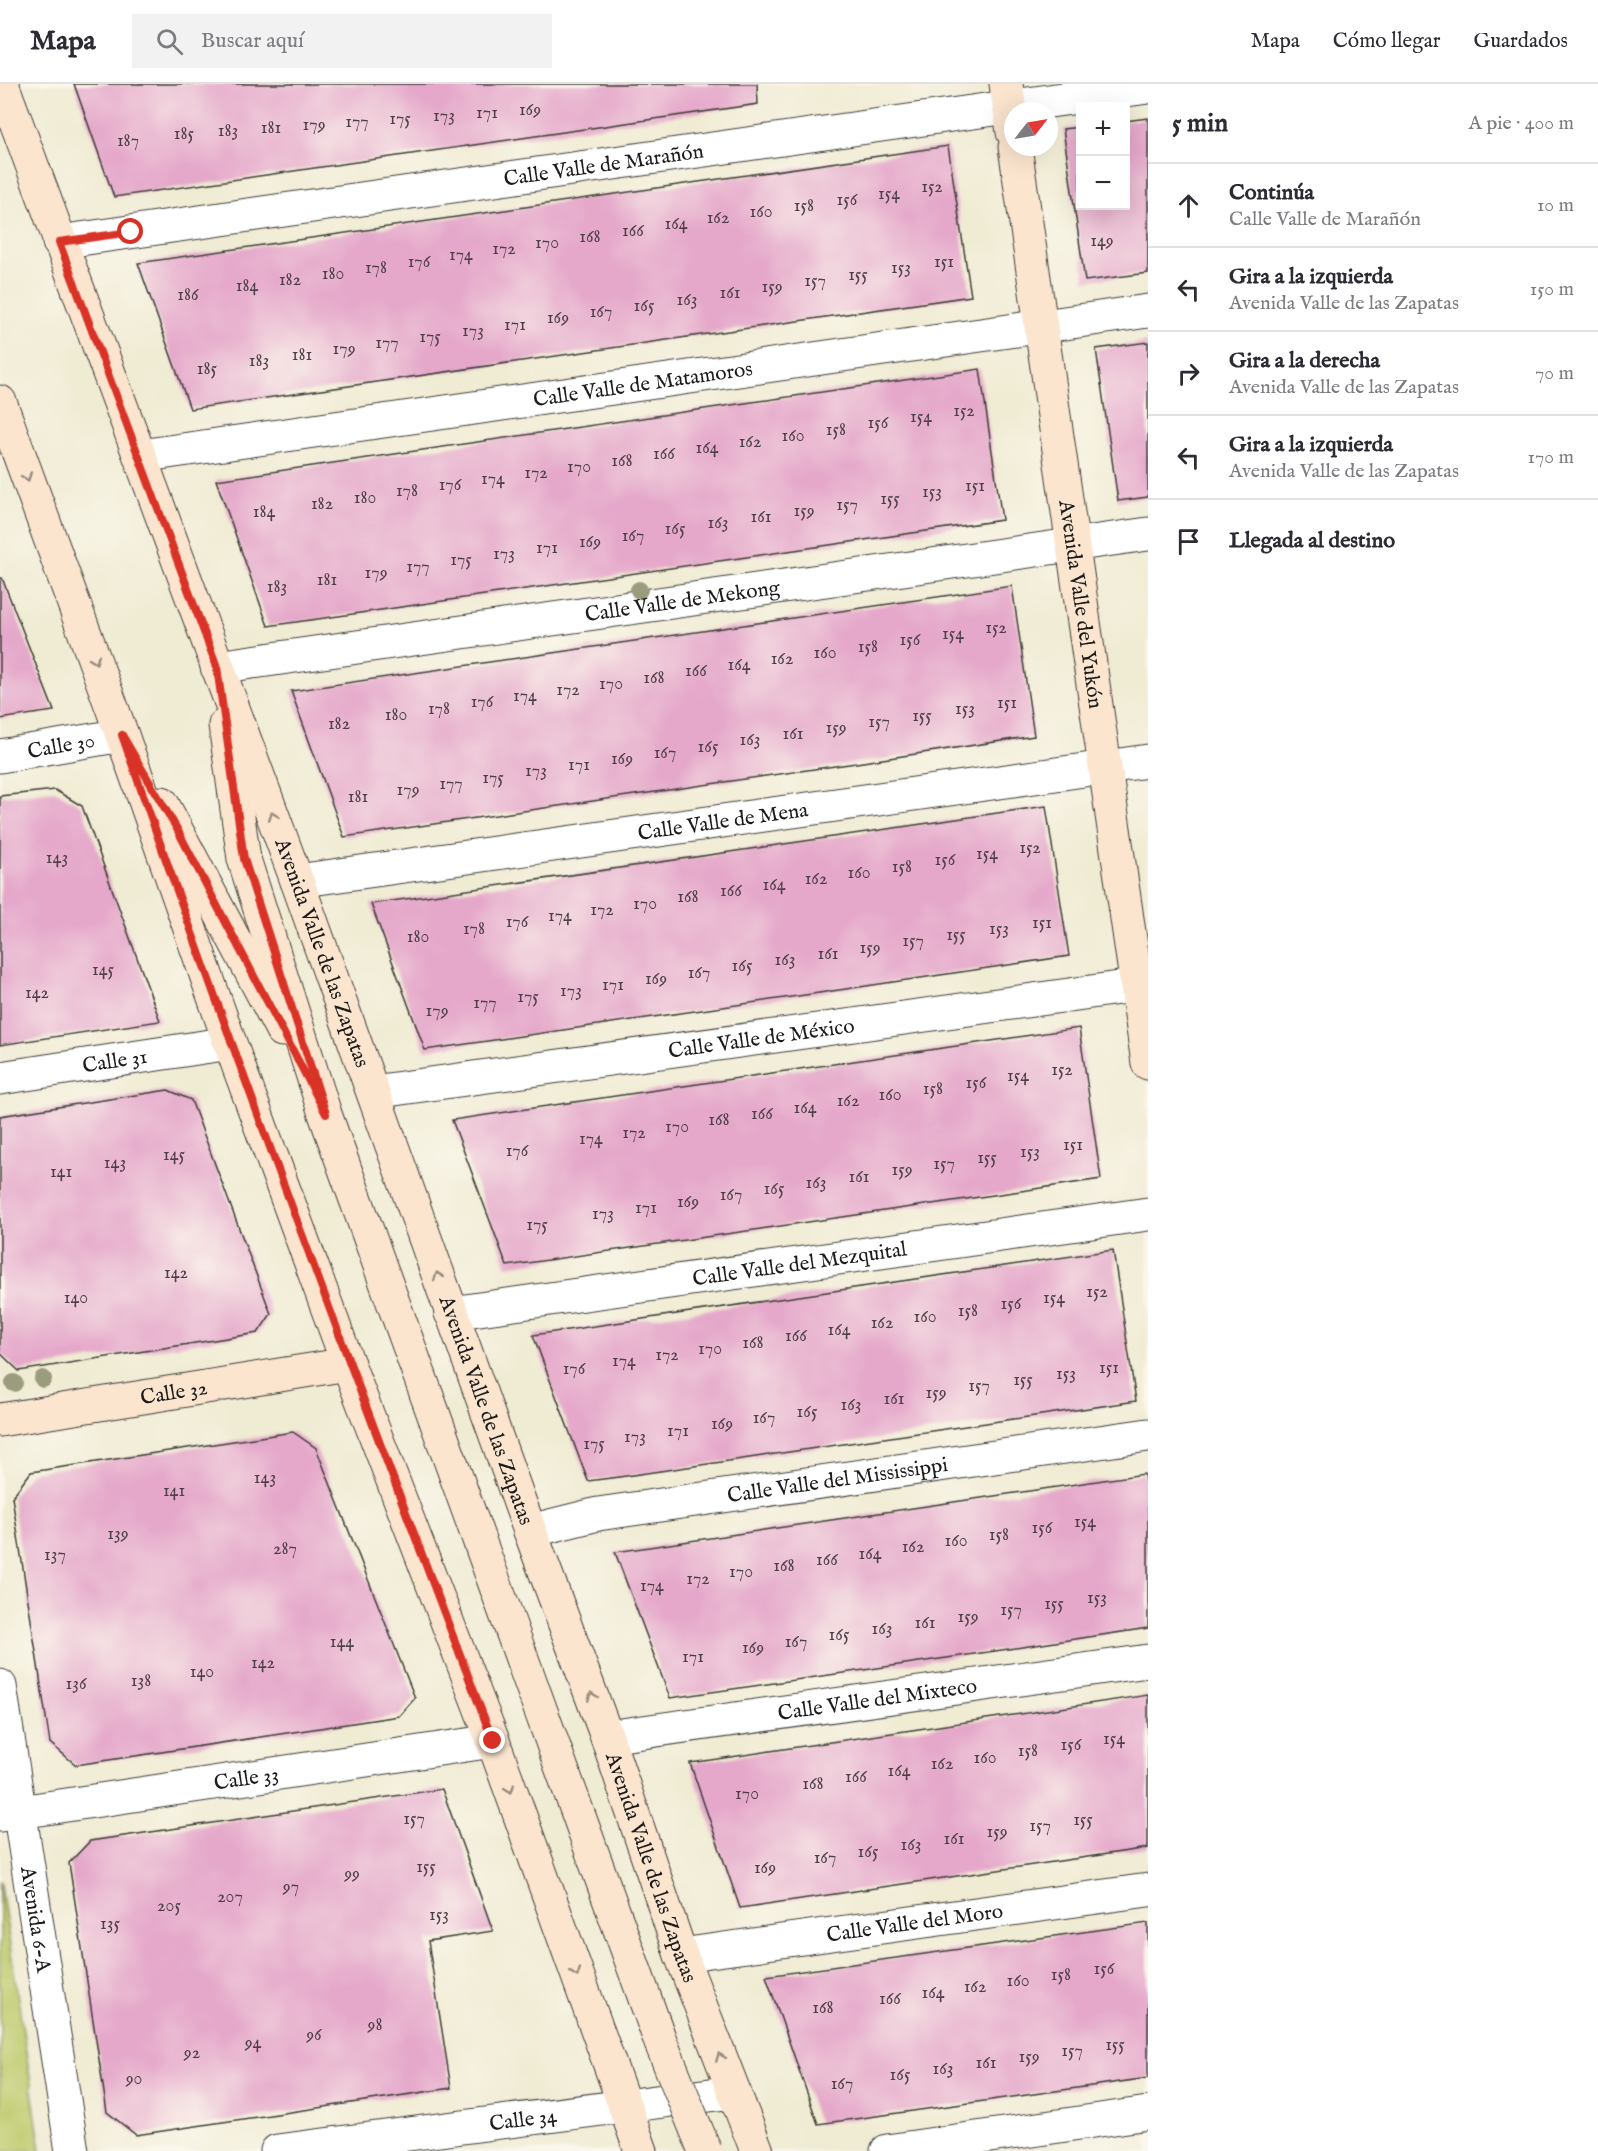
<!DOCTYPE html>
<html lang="es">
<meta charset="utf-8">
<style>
:root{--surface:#fff;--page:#f2f2f3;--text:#2b2b33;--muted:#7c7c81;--line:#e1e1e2}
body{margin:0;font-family:"IM FELL English",serif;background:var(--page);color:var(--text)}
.controls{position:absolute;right:18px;top:18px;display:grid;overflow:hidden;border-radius:0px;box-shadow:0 6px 24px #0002}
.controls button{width:54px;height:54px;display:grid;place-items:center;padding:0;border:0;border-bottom:2px solid var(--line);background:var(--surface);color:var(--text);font:30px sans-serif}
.compass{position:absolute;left:1004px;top:18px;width:54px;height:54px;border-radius:50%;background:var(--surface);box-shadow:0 6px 24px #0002;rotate:59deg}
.stop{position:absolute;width:18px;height:18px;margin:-14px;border:4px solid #d93025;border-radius:50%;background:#fff}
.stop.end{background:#d93025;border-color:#fff;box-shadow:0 2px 6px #0008}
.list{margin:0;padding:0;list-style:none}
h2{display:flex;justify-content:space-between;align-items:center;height:78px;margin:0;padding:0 24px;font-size:26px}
h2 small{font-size:20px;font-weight:400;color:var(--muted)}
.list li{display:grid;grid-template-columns:39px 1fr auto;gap:18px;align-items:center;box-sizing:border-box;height:84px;padding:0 24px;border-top:2px solid var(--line)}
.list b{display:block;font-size:22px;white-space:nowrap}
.list p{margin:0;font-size:20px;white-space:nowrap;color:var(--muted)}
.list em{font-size:20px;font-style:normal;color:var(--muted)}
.icon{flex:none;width:33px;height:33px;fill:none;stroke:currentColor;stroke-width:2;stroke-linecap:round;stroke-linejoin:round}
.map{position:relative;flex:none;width:1148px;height:2067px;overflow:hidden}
header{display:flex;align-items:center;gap:36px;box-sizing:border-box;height:84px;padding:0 30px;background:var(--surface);border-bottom:2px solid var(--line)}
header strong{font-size:28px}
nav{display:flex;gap:33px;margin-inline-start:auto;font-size:21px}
.search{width:420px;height:54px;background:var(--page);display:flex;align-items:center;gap:15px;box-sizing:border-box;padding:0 21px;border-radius:0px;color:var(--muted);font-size:22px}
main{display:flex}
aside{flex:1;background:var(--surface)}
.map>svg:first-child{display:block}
.green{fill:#beca6c;stroke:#6d7344;stroke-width:1.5}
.building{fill:#e5a8ca}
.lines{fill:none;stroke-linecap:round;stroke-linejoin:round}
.street-casing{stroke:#3c3b37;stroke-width:35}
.secondary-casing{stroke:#3c3b37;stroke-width:35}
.street{stroke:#fff;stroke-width:33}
.secondary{stroke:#fbe5cf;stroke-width:33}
.secondary-bridge-casing{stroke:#3c3b37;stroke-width:35;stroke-linecap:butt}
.secondary-bridge{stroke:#fbe5cf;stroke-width:33}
.tree{fill:#9b9b7e}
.oneway{stroke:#978b7e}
.route{stroke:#d93025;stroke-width:8}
.labels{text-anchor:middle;stroke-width:5;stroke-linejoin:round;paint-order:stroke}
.number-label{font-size:18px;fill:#4e3f48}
.street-label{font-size:21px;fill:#1c1c1c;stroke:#fbf7ec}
</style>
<header>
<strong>Mapa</strong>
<div class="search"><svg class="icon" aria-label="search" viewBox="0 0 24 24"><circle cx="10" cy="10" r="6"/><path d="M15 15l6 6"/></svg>Buscar aquí</div>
<nav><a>Mapa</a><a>Cómo llegar</a><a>Guardados</a></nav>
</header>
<main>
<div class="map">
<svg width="1148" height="2067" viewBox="0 0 1148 2067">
<rect width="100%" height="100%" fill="#fbf7ec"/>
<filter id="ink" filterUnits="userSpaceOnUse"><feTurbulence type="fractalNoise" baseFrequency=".0167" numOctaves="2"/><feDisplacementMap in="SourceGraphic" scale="12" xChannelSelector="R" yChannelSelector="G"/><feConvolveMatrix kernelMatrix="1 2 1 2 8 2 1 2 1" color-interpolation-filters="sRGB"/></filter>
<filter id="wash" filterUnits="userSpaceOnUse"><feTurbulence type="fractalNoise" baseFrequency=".008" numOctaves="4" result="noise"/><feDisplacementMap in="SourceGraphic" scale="24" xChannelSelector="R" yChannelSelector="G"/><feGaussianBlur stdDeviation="1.35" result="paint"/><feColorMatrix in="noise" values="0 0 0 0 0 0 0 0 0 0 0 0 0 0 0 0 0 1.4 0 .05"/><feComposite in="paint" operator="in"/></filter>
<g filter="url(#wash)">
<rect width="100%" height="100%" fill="#f0ebd3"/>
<polygon class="green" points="0,1796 41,2067 0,2067"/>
<g id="blocks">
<g class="building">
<polygon points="74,0 757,0 758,20 114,113"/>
<polygon points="1148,34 1148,189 1085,197 1063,45 1080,43 1080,122 1125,122 1125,37"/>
<polygon points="948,62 971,212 756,243 190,325 138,179"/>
<polygon points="1148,258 1148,413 1118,417 1096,265"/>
<polygon points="980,285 1002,436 360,529 268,542 216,396"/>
<polygon points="0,494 2,494 54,627 0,635"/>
<polygon points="1012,502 1034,652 863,678 344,753 291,607"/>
<polygon points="55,706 82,722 160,937 0,961 0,712"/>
<polygon points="1046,722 1069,872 812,910 425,966 371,820"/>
<polygon points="1079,944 1101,1095 1014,1108 507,1182 452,1036"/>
<polygon points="168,1006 191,1016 271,1230 258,1249 19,1287 0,1269 0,1032"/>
<polygon points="1113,1166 1136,1317 619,1393 588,1397 533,1251"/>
<polygon points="293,1348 316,1364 415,1614 399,1632 76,1681 50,1659 12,1413 31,1388"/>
<polygon points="1144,1390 1148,1417 1148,1544 995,1567 670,1614 615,1468"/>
<polygon points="1148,1611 1148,1764 740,1824 690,1679"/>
<polygon points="442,1705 493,1847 428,1857 451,2004 136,2051 107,2028 69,1779 90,1757"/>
<polygon points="1148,1839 1148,1994 884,2031 818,2040 766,1892"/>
</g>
</g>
</g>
<g filter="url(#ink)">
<use href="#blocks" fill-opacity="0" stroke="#3c3b37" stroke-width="1.5"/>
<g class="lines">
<g class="street-casing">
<g id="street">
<path id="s1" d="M59 158 1148 3"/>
<path id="s2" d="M140 372 1148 227"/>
<path id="s3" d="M217 583 1148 450"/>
<path id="s4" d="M0 672 122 651"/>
<path id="s5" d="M297 797 1148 677"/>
<path id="s6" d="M0 994 230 959"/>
<path id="s7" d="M373 1008 1148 900"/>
<path id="s8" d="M451 1229 1148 1130"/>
<path id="s9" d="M530 1447 598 1430 1148 1351"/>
<path id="s10" d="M0 1602 72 2067"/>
<path id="s11" d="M607 1653 1148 1577"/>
<path id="s12" d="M0 1731 493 1657"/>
<path id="s13" d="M681 1871 1148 1806"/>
<path id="s14" d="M277 2067 733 2008"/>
<polyline points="887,2067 1148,2029"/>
</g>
</g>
<g class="secondary-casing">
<g id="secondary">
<path id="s15" d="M2 0 297 797 530 1447 607 1653 681 1871 757 2067"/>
<polyline points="1006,0 1013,48"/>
<path id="s16" d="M1015 63 1148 979"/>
<polyline points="0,318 122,651 230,959 348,1280 493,1657 641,2067"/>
<polyline points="225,641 244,775 325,1030 661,1959"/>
<polyline points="162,719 282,946"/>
<path id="s17" d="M0 1336 348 1280"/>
</g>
</g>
<use href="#street" class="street"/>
<use href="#secondary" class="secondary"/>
<g class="secondary-bridge-casing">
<polyline id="secondary-bridge" points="661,1959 705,2067"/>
</g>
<use href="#secondary-bridge" class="secondary-bridge"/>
</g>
<g class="tree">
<circle cx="639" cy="506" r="9"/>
<circle cx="43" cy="1295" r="9"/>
<circle cx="14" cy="1299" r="9"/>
</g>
<defs><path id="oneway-chevron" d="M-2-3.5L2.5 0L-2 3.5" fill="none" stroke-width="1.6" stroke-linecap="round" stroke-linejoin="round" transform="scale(1.5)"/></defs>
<g class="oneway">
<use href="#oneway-chevron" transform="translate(27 393) rotate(70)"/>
<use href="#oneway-chevron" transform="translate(95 576) rotate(70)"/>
<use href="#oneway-chevron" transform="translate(273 732) rotate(-111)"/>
<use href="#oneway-chevron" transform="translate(438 1192) rotate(-110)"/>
<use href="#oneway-chevron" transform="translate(592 1612) rotate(-111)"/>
<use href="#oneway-chevron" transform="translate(510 1705) rotate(70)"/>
<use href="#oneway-chevron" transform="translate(576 1889) rotate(70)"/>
<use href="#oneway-chevron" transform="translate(720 1973) rotate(-111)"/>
</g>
</g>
<g class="lines" filter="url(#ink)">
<path class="route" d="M131 148 59 158 217 583 244 775 326 1030 177 745 122 651C240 989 365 1323 493 1657"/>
</g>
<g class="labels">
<g class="number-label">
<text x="530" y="31">169</text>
<text x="487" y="34">171</text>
<text x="444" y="37">173</text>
<text x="400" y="40">175</text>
<text x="357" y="43">177</text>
<text x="314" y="46">179</text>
<text x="271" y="49">181</text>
<text x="228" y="52">183</text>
<text x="184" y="55">185</text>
<text x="128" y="62">187</text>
<text x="932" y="108">152</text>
<text x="889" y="115">154</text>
<text x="847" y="121">156</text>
<text x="804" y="127">158</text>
<text x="761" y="133">160</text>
<text x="718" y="139">162</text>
<text x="676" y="145">164</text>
<text x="633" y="152">166</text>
<text x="590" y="158">168</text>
<text x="1102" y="162">149</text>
<text x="547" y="164">170</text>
<text x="504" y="170">172</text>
<text x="461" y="176">174</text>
<text x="419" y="183">176</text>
<text x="944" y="183">151</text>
<text x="376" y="189">178</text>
<text x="901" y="189">153</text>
<text x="333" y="195">180</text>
<text x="858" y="196">155</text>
<text x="290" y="201">182</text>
<text x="815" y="202">157</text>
<text x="247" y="207">184</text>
<text x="772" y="208">159</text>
<text x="730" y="214">161</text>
<text x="188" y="216">186</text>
<text x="687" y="221">163</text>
<text x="644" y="227">165</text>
<text x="601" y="233">167</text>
<text x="558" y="239">169</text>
<text x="515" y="246">171</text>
<text x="473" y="252">173</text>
<text x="430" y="258">175</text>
<text x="387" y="264">177</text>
<text x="344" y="270">179</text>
<text x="302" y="276">181</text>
<text x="259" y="282">183</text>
<text x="207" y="290">185</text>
<text x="964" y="332">152</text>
<text x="921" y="338">154</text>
<text x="878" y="344">156</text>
<text x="836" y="351">158</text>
<text x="793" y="357">160</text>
<text x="750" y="363">162</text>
<text x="707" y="369">164</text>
<text x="664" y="375">166</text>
<text x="622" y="382">168</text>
<text x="579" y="388">170</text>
<text x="536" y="394">172</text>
<text x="493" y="400">174</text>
<text x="450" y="406">176</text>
<text x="975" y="407">151</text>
<text x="407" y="412">178</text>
<text x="932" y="413">153</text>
<text x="365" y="419">180</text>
<text x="890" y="420">155</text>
<text x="322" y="425">182</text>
<text x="847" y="426">157</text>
<text x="804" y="432">159</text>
<text x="264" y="433">184</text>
<text x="761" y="438">161</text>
<text x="718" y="444">163</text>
<text x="675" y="450">165</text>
<text x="633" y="457">167</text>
<text x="590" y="463">169</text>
<text x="547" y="469">171</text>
<text x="504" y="475">173</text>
<text x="461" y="481">175</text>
<text x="418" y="488">177</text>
<text x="376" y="494">179</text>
<text x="327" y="501">181</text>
<text x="277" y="508">183</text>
<text x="996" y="549">152</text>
<text x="953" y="555">154</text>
<text x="910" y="561">156</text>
<text x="868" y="568">158</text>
<text x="825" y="574">160</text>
<text x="782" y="580">162</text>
<text x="739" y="586">164</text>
<text x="696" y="592">166</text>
<text x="654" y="599">168</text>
<text x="611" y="605">170</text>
<text x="568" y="611">172</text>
<text x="525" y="617">174</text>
<text x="482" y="623">176</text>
<text x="1007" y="624">151</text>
<text x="439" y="630">178</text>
<text x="965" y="630">153</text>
<text x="396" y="636">180</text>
<text x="922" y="637">155</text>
<text x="879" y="643">157</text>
<text x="339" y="645">182</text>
<text x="836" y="649">159</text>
<text x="793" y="655">161</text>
<text x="750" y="661">163</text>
<text x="708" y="668">165</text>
<text x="665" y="674">167</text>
<text x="622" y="680">169</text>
<text x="579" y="686">171</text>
<text x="536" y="692">173</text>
<text x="493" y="699">175</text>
<text x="451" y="705">177</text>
<text x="408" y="711">179</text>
<text x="358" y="718">181</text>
<text x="1030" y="769">152</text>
<text x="987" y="775">154</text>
<text x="57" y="779">143</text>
<text x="945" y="781">156</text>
<text x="902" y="788">158</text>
<text x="859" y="794">160</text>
<text x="816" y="800">162</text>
<text x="774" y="806">164</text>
<text x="731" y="812">166</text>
<text x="688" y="818">168</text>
<text x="645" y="825">170</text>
<text x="602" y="831">172</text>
<text x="560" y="837">174</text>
<text x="517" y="843">176</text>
<text x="1042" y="844">151</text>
<text x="474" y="850">178</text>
<text x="999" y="850">153</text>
<text x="956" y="856">155</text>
<text x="418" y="858">180</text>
<text x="913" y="862">157</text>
<text x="870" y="869">159</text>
<text x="828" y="875">161</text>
<text x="785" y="881">163</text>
<text x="742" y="887">165</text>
<text x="103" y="891">145</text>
<text x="699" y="894">167</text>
<text x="656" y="900">169</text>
<text x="613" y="906">171</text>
<text x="571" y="912">173</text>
<text x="37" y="914">142</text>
<text x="528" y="918">175</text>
<text x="485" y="924">177</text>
<text x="437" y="932">179</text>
<text x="1062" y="991">152</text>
<text x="1018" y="997">154</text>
<text x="976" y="1004">156</text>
<text x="933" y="1010">158</text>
<text x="890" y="1016">160</text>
<text x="848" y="1022">162</text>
<text x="805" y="1029">164</text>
<text x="762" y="1035">166</text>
<text x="719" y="1041">168</text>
<text x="677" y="1048">170</text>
<text x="634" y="1054">172</text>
<text x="591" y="1060">174</text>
<text x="1073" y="1066">151</text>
<text x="517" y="1072">176</text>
<text x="1030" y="1073">153</text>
<text x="174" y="1076">145</text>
<text x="987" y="1079">155</text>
<text x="115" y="1084">143</text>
<text x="944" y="1085">157</text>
<text x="902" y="1091">159</text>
<text x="61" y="1093">141</text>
<text x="859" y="1098">161</text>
<text x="816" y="1104">163</text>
<text x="774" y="1110">165</text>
<text x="731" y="1116">167</text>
<text x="688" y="1123">169</text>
<text x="646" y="1129">171</text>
<text x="603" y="1135">173</text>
<text x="537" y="1146">175</text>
<text x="176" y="1194">142</text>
<text x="1097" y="1213">152</text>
<text x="76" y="1219">140</text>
<text x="1054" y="1219">154</text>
<text x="1011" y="1225">156</text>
<text x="968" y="1232">158</text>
<text x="925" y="1238">160</text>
<text x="882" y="1244">162</text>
<text x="839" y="1251">164</text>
<text x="796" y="1257">166</text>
<text x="753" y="1264">168</text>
<text x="710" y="1270">170</text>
<text x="667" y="1276">172</text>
<text x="624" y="1282">174</text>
<text x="1109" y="1289">151</text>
<text x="574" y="1290">176</text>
<text x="1066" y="1295">153</text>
<text x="1023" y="1301">155</text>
<text x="979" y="1307">157</text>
<text x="936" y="1314">159</text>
<text x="894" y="1320">161</text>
<text x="851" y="1326">163</text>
<text x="807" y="1333">165</text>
<text x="764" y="1339">167</text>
<text x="722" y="1345">169</text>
<text x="678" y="1352">171</text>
<text x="635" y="1358">173</text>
<text x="594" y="1365">175</text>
<text x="265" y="1399">143</text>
<text x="174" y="1412">141</text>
<text x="1085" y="1443">154</text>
<text x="1042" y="1449">156</text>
<text x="118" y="1455">139</text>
<text x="999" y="1456">158</text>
<text x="956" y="1462">160</text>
<text x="913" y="1468">162</text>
<text x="285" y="1470">287</text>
<text x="870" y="1475">164</text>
<text x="55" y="1476">137</text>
<text x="827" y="1481">166</text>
<text x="784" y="1487">168</text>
<text x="741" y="1493">170</text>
<text x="698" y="1500">172</text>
<text x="652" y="1507">174</text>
<text x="1097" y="1519">153</text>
<text x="1054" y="1525">155</text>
<text x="1011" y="1531">157</text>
<text x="968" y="1538">159</text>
<text x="925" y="1544">161</text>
<text x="882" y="1550">163</text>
<text x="839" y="1556">165</text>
<text x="342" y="1563">144</text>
<text x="796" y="1563">167</text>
<text x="753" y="1569">169</text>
<text x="693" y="1578">171</text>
<text x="263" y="1584">142</text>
<text x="202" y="1593">140</text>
<text x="141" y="1602">138</text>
<text x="76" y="1605">136</text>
<text x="1114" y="1660">154</text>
<text x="1071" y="1666">156</text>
<text x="1028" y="1672">158</text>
<text x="985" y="1679">160</text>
<text x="942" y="1685">162</text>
<text x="899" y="1692">164</text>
<text x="856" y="1698">166</text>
<text x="813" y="1705">168</text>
<text x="747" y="1715">170</text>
<text x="414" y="1740">157</text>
<text x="1083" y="1741">155</text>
<text x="1040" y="1747">157</text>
<text x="997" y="1753">159</text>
<text x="954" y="1760">161</text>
<text x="911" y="1766">163</text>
<text x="868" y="1773">165</text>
<text x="825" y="1779">167</text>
<text x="426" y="1788">155</text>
<text x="765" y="1789">169</text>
<text x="352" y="1795">99</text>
<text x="291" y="1808">97</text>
<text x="230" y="1818">207</text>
<text x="169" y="1827">205</text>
<text x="439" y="1836">153</text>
<text x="110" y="1845">135</text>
<text x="1104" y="1890">156</text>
<text x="1061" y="1896">158</text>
<text x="1018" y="1902">160</text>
<text x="975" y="1908">162</text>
<text x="933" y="1914">164</text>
<text x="890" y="1920">166</text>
<text x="823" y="1929">168</text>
<text x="375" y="1946">98</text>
<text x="314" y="1956">96</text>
<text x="253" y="1964">94</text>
<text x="1115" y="1966">155</text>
<text x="1072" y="1972">157</text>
<text x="192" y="1974">92</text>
<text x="1029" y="1978">159</text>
<text x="986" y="1984">161</text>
<text x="943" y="1990">163</text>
<text x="900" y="1996">165</text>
<text x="134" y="2000">90</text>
<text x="842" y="2005">167</text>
</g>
<g class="street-label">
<text dy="7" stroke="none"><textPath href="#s1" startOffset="550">Calle Valle de Marañón</textPath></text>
<text dy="7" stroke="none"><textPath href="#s2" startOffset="508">Calle Valle de Matamoros</textPath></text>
<text dy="7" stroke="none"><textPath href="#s3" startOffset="470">Calle Valle de Mekong</textPath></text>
<text dy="7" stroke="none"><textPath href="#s16" startOffset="462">Avenida Valle del Yukón</textPath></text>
<text dy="7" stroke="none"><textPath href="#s4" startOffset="62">Calle 30</textPath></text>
<text dy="7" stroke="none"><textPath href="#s5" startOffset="430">Calle Valle de Mena</textPath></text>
<text dy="7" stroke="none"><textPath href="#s15" startOffset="926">Avenida Valle de las Zapatas</textPath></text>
<text dy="7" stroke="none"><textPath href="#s7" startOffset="392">Calle Valle de México</textPath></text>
<text dy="7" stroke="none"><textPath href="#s6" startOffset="116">Calle 31</textPath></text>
<text dy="7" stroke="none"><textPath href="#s8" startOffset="352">Calle Valle del Mezquital</textPath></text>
<text dy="7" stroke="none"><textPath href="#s17" startOffset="176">Calle 32</textPath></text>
<text dy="7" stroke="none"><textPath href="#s15" startOffset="1412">Avenida Valle de las Zapatas</textPath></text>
<text dy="7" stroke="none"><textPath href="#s9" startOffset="312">Calle Valle del Mississippi</textPath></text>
<text dy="7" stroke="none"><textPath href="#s11" startOffset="273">Calle Valle del Mixteco</textPath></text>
<text dy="7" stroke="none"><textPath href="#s12" startOffset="249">Calle 33</textPath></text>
<text dy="7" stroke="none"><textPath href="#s15" startOffset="1898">Avenida Valle de las Zapatas</textPath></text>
<text dy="7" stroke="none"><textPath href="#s10" startOffset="236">Avenida 6-A</textPath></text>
<text dy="7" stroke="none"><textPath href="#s13" startOffset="236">Calle Valle del Moro</textPath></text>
<text dy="7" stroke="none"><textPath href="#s14" startOffset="248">Calle 34</textPath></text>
</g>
</g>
</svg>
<div class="controls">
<button>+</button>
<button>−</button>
</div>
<svg class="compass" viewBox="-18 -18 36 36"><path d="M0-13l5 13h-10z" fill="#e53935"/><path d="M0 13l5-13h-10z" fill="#7c7c81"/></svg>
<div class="stop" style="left:131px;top:148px"></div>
<div class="stop end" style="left:493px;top:1657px"></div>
</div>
<aside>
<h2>5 min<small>A pie · 400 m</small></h2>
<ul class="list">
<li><svg class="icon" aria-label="ahead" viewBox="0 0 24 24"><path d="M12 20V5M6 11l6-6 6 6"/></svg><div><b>Continúa</b><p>Calle Valle de Marañón</p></div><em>10 m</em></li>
<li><svg class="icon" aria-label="left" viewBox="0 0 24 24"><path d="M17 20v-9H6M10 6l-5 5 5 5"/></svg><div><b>Gira a la izquierda</b><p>Avenida Valle de las Zapatas</p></div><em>150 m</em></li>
<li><svg class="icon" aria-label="right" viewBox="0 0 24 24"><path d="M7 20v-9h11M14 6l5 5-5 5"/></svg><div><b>Gira a la derecha</b><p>Avenida Valle de las Zapatas</p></div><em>70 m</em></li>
<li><svg class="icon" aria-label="left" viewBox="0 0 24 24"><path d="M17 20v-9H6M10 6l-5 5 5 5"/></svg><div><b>Gira a la izquierda</b><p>Avenida Valle de las Zapatas</p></div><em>170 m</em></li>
<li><svg class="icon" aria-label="arrive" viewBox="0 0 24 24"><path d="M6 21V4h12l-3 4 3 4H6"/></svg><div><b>Llegada al destino</b></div></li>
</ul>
</aside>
</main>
